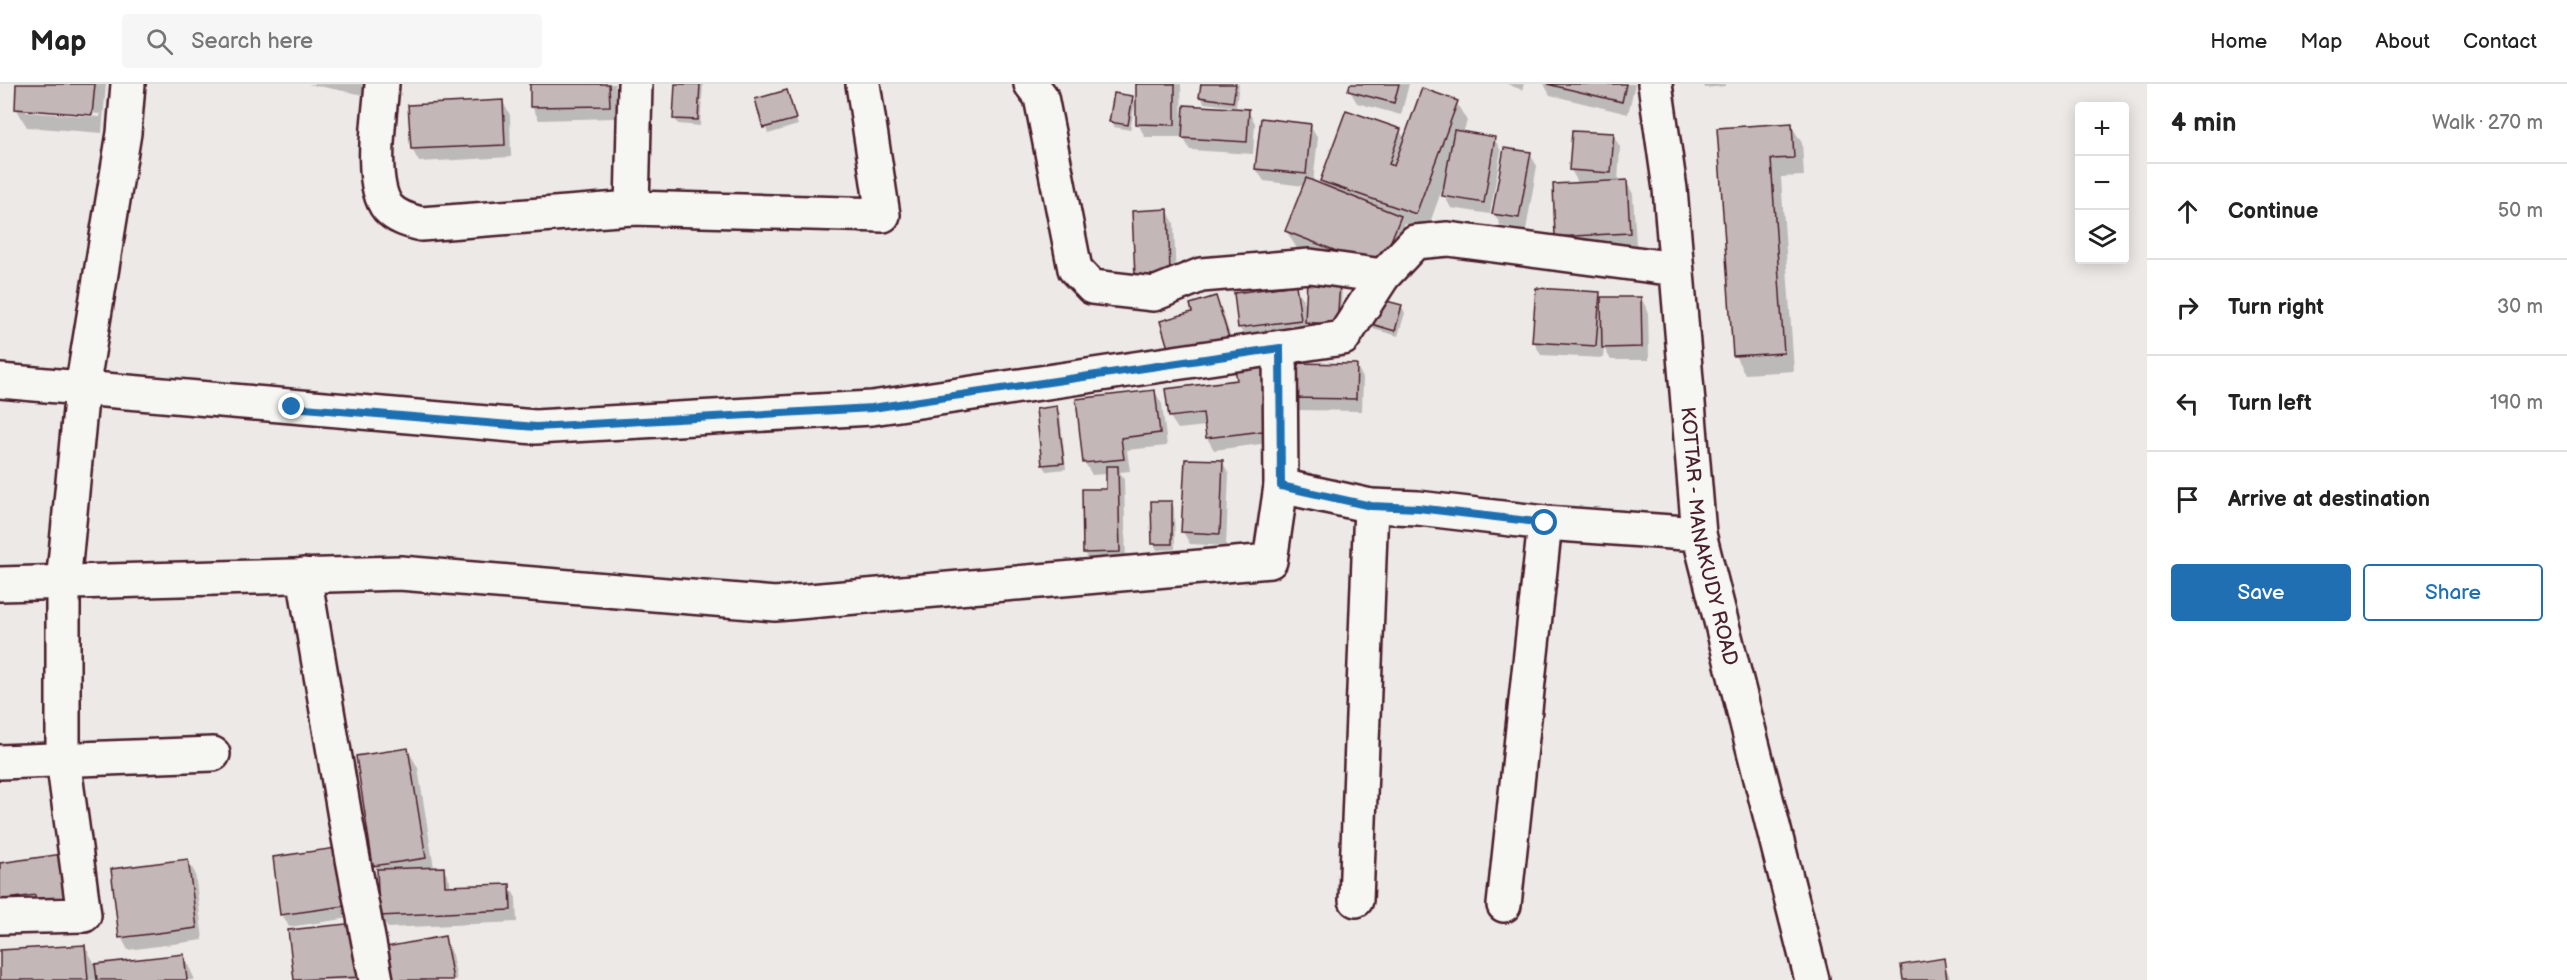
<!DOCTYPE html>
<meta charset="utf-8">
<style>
:root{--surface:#fff;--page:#f6f6f6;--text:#222;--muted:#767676;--line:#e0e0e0;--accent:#1f6fb2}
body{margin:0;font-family:"Balsamiq Sans",sans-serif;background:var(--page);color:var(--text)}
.controls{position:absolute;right:18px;top:18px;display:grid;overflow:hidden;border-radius:6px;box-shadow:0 3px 15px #0003}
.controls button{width:54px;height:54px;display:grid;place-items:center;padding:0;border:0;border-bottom:2px solid var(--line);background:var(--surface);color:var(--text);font:30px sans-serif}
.stop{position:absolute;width:18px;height:18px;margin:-14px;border:4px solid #1f6fb2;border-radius:50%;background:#fff}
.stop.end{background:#1f6fb2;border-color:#fff;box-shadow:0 2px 6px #0008}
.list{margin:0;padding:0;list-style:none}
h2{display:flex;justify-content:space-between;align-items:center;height:78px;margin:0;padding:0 24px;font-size:26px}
h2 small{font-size:20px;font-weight:400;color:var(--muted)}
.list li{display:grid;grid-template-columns:39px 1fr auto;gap:18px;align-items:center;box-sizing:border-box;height:96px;padding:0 24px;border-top:2px solid var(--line)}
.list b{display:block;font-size:22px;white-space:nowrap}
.list em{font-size:20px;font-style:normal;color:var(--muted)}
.actions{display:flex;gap:12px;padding:18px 24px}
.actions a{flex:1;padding:14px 0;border:2px solid var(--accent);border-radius:6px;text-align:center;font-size:21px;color:var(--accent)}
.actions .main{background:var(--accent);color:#fff}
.icon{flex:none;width:33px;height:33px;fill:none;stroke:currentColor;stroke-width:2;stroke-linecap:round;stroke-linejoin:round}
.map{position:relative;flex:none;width:2147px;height:896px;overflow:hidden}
header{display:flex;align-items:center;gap:36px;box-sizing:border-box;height:84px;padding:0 30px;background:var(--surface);border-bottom:2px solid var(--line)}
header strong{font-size:28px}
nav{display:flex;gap:33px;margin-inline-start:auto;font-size:21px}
.search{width:420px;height:54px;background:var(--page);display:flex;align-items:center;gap:15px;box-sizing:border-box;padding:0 21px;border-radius:6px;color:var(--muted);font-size:22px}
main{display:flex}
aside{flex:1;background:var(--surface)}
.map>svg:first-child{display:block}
.shadow{fill:#0003;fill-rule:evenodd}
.building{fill:#c4b7b7;stroke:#4a1f2b;stroke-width:1.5}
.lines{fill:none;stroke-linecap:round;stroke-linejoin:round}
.minor-casing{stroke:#4a1f2b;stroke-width:38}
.secondary-casing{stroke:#4a1f2b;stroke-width:38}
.minor{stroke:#f6f6f2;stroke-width:33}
.secondary{stroke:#f6f6f2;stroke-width:33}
.route{stroke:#1f6fb2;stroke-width:8}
.labels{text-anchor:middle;stroke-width:4.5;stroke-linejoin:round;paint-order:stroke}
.street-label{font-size:20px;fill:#4a1f2b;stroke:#f6f6f2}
</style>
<header>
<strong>Map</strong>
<div class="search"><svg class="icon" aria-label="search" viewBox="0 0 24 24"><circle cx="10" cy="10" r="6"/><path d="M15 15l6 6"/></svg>Search here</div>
<nav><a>Home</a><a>Map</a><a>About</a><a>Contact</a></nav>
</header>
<main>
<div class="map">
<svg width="2147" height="896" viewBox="0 0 2147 896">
<rect width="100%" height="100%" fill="#ece9e6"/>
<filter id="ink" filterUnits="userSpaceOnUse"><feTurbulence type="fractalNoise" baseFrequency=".0167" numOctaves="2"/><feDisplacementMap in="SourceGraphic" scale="12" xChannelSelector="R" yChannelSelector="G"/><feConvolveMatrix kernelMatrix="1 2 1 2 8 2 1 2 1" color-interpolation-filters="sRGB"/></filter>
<g filter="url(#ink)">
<g class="shadow">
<path d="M18 0H106L102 49 27 43 16 25ZM26 25 100 30V33L26 28Z"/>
<polygon points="308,0 366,0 364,11"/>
<polygon points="532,0 615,0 616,34 539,36 532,23"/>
<polygon points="677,0 703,0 700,42 678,40 675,35"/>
<polygon points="1138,0 1181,0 1182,43 1248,27 1255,39 1253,70 1190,66 1183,53 1145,53 1138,40"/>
<polygon points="1203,0 1239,0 1236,23 1204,19 1201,13"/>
<polygon points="1352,0 1409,0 1401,31 1357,19 1350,7"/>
<polygon points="1507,0 1524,0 1522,6"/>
<polygon points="1544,0 1635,0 1628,30 1550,11"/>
<polygon points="1703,0 1725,0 1725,2 1705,4"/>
<polygon points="787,8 798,41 768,50 757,16"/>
<polygon points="1132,14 1135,20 1130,46 1114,43 1111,37"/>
<polygon points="503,18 510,31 511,73 419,78 412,65 410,22"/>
<polygon points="1456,18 1467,37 1463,49 1494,54 1501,67 1490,130 1451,124 1444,111 1444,100 1427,147 1403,139 1410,152 1390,202 1297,165 1286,146 1304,102 1264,97 1256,85 1310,41 1318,54 1313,99 1326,104 1322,97 1400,47 1405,55"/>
<polygon points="1791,41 1802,59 1804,92 1781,93 1794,287 1745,290 1735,272 1719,45"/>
<polygon points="1613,51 1620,63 1618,98 1626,97 1633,110 1636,161 1564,165 1557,153 1579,100 1571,86"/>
<polygon points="1530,70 1537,82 1526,146 1501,142 1494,129"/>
<polygon points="1167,126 1174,139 1176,203 1137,192"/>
<polygon points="1339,199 1342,205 1340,246 1310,244 1306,237 1307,248 1247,256 1239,243 1295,203 1303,215 1307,232"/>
<polygon points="1537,206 1599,210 1602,215 1641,214 1648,227 1649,276 1611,276 1604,264 1603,274 1541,271 1534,258"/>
<polygon points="1215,214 1222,226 1235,267 1194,229"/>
<polygon points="1401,223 1405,229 1398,252 1373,245 1369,239"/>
<polygon points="1261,276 1268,289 1277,358 1214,366 1207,354 1206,342 1178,345 1170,333 1167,306 1238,297"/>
<polygon points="1356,281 1363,294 1362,327 1298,326 1291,313"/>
<polygon points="1155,308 1162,320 1167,362 1127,366 1130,387 1120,388 1124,396 1126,480 1091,481 1084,468 1108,406 1107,390 1092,391 1085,379 1078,317"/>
<polygon points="1057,324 1060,330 1066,385 1047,387 1043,381"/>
<polygon points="1222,377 1229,390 1226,462 1190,460 1183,448"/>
<polygon points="1171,418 1174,424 1175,465 1157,466 1154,460"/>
<polygon points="408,666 418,684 434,784 443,784 450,797 450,804 509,801 516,814 517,838 388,844 380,832 379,789 375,782 358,674"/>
<polygon points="335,766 350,834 289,843 282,830"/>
<polygon points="188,777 195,789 203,856 128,866 121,853"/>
<polygon points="0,780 82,833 0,830"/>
<polygon points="290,848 367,896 295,896"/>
<polygon points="444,854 451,866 457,896 393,896"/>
<polygon points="85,862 96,882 184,872 195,896 0,896 0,868"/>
<polygon points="1943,876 1951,896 1905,896"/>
</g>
<g class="building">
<polygon points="16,0 95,0 92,31 15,25"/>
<polygon points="530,0 609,0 610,22 530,23"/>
<polygon points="675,0 700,0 698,36 673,35"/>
<polygon points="1136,0 1175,0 1175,41 1136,40"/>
<polygon points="1201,0 1236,0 1233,18 1199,13"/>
<polygon points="1350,0 1399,0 1394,19 1348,7"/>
<polygon points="1547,0 1626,0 1622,18"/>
<polygon points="1422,4 1458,17 1416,130 1320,97 1346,26 1401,45 1389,80 1394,82"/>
<polygon points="787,6 796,35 763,44 755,15"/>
<polygon points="1114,9 1133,12 1128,41 1109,38"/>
<polygon points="503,16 505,61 411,65 408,21"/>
<polygon points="1184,21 1249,25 1247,58 1182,54"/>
<polygon points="1261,34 1311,40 1306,90 1255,85"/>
<polygon points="1792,39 1794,74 1771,75 1784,269 1733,272 1717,44"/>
<polygon points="1454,46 1495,53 1484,119 1442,112"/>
<polygon points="1572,47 1614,49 1611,89 1569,86"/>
<polygon points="1504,64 1531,68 1519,134 1492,130"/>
<polygon points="1306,94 1401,132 1380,184 1285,147"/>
<polygon points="1627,96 1630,149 1555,153 1553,100"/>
<polygon points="1168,125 1170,190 1135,192 1132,127"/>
<polygon points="1307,196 1340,198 1337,241 1305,238"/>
<polygon points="1296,201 1301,236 1238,244 1234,209"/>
<polygon points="1536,204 1600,208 1596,262 1532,258"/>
<polygon points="1216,212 1229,254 1170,271 1160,237 1192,228 1190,220"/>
<polygon points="1601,213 1641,213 1642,263 1602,264"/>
<polygon points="1375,214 1402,221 1395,247 1368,239"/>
<polygon points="1262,275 1271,346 1206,354 1203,329 1169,333 1165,305 1237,296 1234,278"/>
<polygon points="1290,279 1357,280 1356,315 1289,314"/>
<polygon points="1155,306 1160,349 1121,354 1124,375 1083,379 1076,315"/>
<polygon points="1057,322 1064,379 1042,381 1036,325"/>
<polygon points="1185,375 1223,376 1220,450 1181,448"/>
<polygon points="1106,382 1118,382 1120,468 1083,469 1082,405 1106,405"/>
<polygon points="1151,417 1172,417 1172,460 1152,460"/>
<polygon points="408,664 426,774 373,782 356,672"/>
<polygon points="336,764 344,822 280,831 273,773"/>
<polygon points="69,769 76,821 38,826 35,811 0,816 0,779"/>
<polygon points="188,775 197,844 119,854 111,785"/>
<polygon points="444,783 445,802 510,800 511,826 379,832 377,785"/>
<polygon points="356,839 362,893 294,896 288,846"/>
<polygon points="445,852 453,896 392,896 386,863"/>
<polygon points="85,861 88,896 0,896 0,866"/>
<polygon points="184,870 187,896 97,896 95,880"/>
<polygon points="1944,874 1947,896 1903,896 1901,881"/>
</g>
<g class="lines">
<g class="minor-casing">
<g id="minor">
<path d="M382 0C380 31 368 99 388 124 397 134 410 137 421 140L632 124 883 131 863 0"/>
<polyline points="1031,0 1041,13 1075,185 1092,203 1154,210 1201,191 1310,182 1383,192"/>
<polyline points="632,124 635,0"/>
<polyline points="0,297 535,343 872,324 1343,254 1383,192 1415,158 1448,155 1676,185"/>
<polyline points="1281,402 1371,422 1418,424 1545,439 1699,450"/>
<polyline points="304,491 345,733 376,896"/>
<polyline points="0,500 400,489 775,520 1270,477 1281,402 1280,264"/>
<polyline points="0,678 213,670"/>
<polyline points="1356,816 1371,422"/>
<polyline points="1504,821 1545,439"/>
<polyline points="0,833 84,831 63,675 63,500 82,305 124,49 128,0"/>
</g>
</g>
<g class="secondary-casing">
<g id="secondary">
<path id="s1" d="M1655 0 1670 105 1699 450 1812 896"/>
</g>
</g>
<use href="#minor" class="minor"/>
<use href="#secondary" class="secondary"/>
</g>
</g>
<g class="lines" filter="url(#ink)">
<polyline class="route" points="292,323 536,343 872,324 1280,264 1281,402 1371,422 1418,424 1545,439"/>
</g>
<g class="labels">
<g class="street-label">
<text dy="7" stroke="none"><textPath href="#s1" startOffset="456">KOTTAR - MANAKUDY ROAD</textPath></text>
</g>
</g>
</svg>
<div class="controls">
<button>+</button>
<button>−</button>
<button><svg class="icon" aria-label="layers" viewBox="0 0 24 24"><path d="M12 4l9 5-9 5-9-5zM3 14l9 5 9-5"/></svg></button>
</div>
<div class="stop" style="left:1545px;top:439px"></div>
<div class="stop end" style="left:292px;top:323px"></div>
</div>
<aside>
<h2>4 min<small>Walk · 270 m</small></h2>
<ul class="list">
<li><svg class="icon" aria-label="ahead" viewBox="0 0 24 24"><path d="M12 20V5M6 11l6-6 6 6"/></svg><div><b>Continue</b></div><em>50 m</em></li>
<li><svg class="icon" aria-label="right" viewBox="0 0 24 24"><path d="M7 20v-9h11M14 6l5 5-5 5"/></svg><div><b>Turn right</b></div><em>30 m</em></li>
<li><svg class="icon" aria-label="left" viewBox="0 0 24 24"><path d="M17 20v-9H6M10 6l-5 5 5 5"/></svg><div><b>Turn left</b></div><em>190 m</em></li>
<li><svg class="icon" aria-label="arrive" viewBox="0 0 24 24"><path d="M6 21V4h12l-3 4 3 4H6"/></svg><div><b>Arrive at destination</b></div></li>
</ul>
<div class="actions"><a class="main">Save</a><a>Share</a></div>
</aside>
</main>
